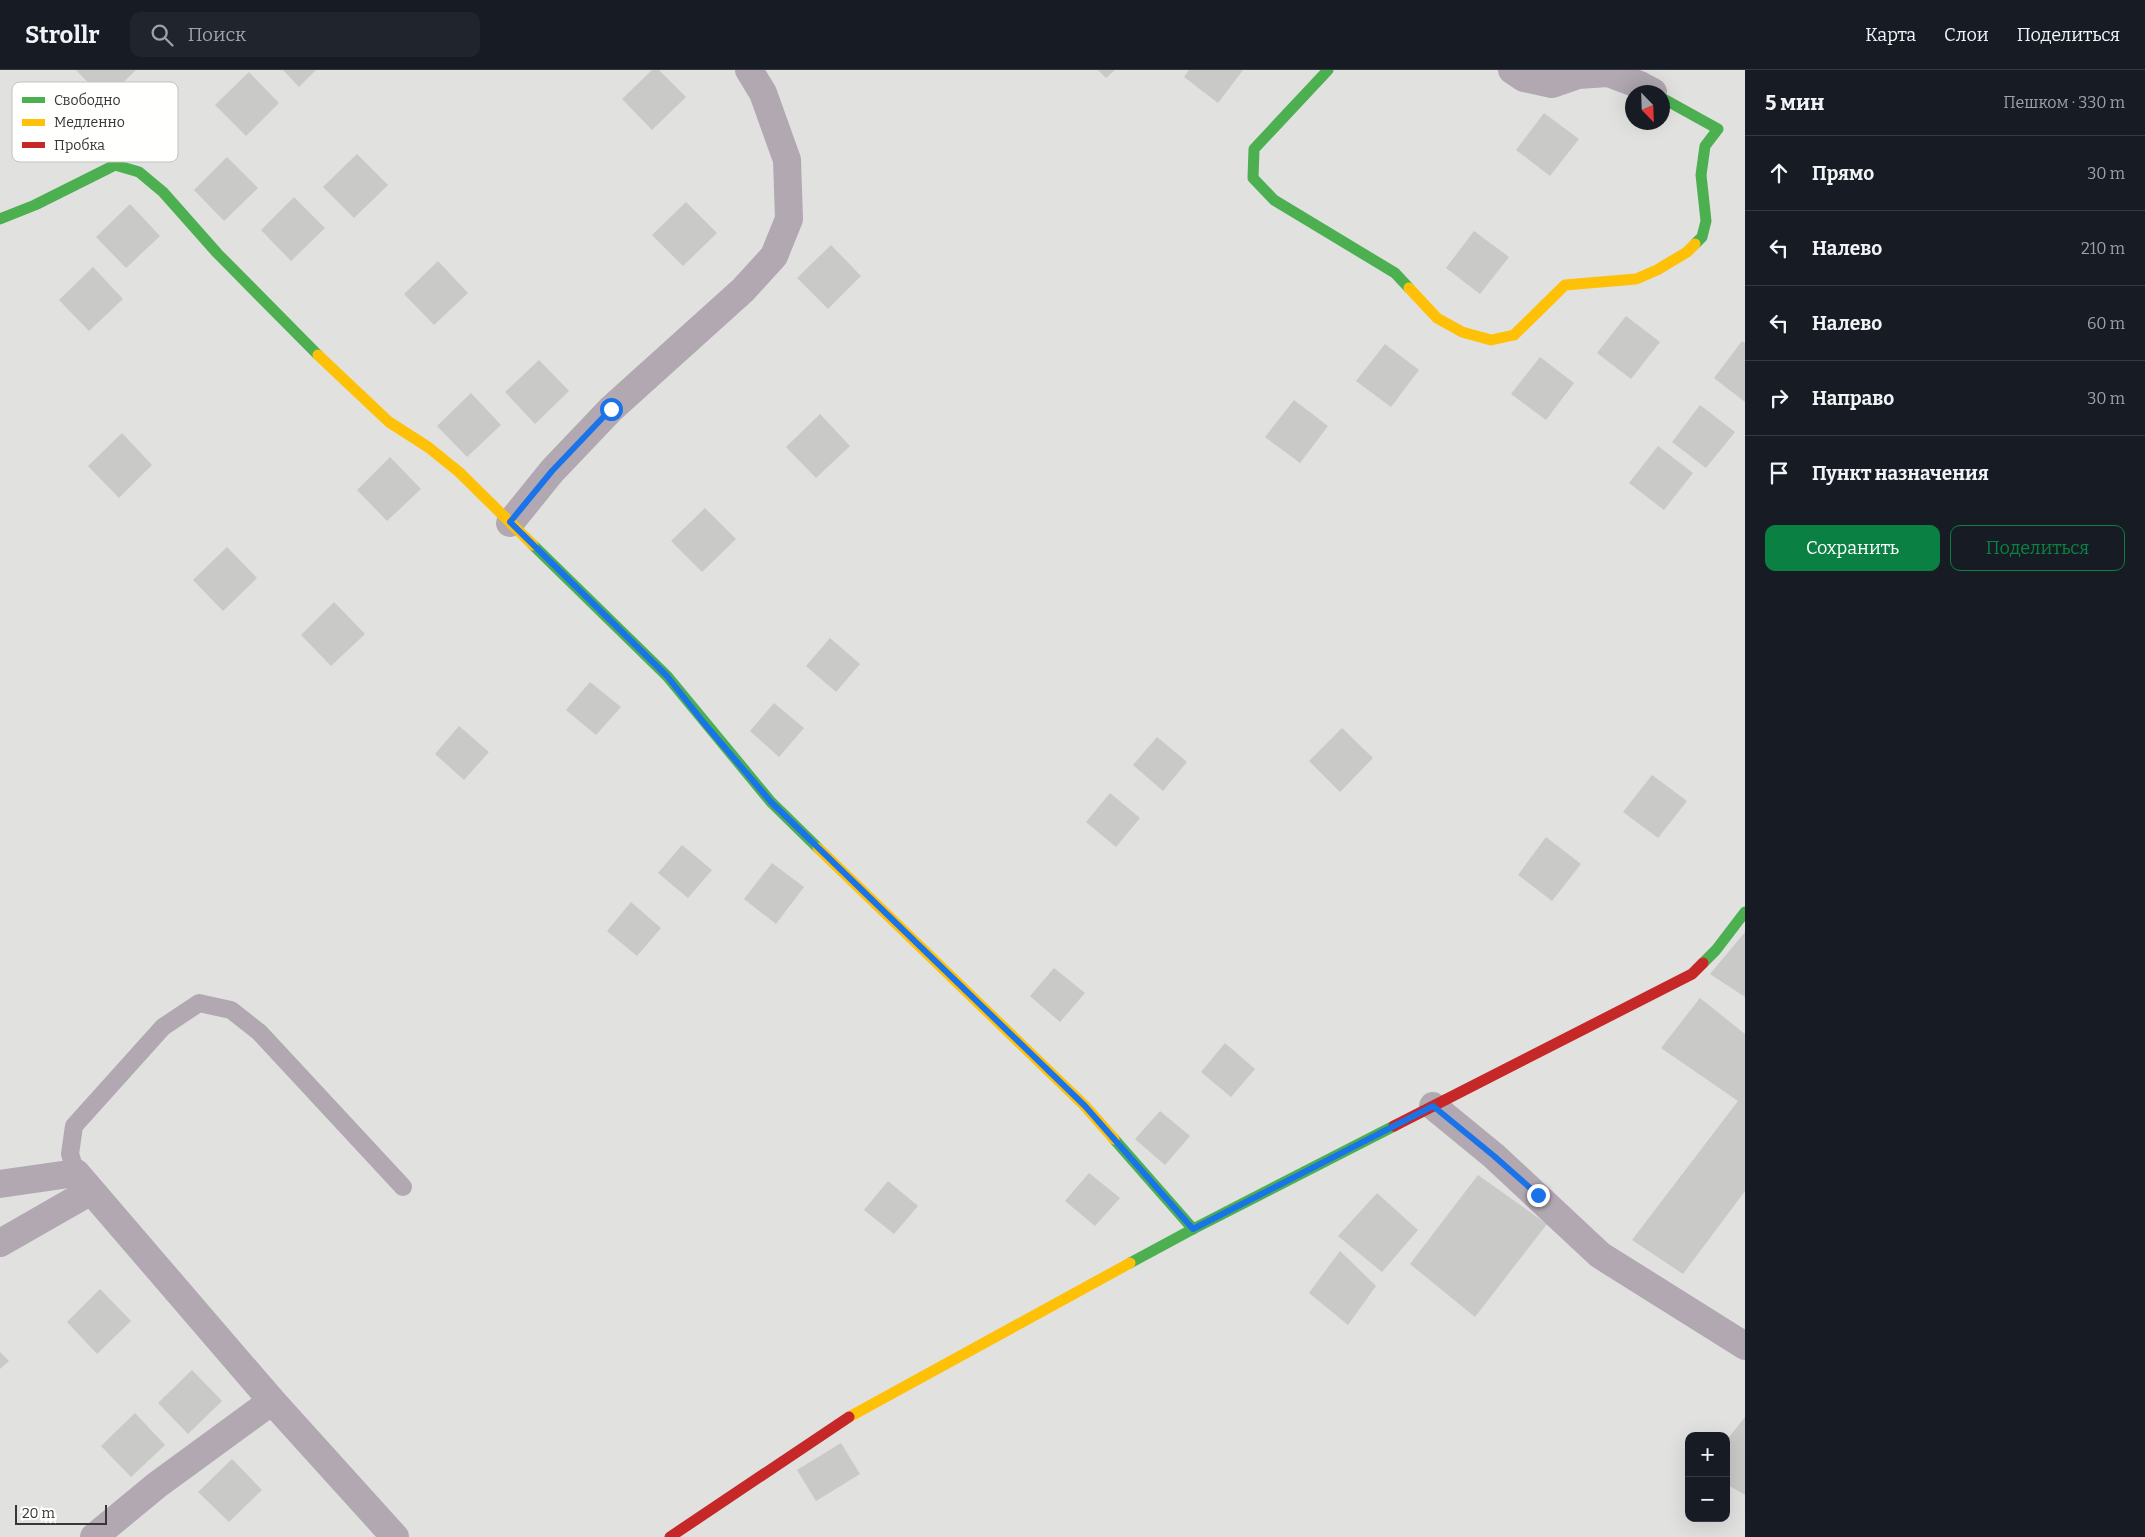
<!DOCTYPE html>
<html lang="ru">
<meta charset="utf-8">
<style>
:root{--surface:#171b24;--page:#20242c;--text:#f1f3f6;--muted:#9ea1a6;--line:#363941;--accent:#0b8043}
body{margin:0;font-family:Bitter,serif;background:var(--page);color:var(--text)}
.controls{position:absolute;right:15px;bottom:15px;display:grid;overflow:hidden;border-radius:10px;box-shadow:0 5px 20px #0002}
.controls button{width:45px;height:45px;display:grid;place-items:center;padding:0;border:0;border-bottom:1px solid var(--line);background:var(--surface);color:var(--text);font:25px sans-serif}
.compass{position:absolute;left:1625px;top:15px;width:45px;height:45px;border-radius:50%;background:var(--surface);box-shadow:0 5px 20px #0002;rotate:157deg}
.scale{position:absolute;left:15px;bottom:12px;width:92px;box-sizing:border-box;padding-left:5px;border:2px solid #373736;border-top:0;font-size:14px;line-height:18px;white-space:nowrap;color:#373736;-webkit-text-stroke:4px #fffffe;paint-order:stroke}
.stop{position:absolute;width:15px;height:15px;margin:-11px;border:4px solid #1a73e8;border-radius:50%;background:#fff}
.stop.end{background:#1a73e8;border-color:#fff;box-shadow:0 1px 5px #0008}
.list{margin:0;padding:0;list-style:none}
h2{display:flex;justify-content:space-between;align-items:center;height:65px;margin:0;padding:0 20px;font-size:21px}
h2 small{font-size:16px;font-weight:400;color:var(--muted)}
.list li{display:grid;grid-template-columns:32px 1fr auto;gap:15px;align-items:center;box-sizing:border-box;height:75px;padding:0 20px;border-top:1px solid var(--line)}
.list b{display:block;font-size:19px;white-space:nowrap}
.list em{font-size:16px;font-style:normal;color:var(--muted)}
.actions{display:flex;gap:10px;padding:15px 20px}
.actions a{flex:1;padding:11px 0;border:1px solid var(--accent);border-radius:10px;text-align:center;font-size:18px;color:var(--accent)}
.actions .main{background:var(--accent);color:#fff}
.icon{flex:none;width:28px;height:28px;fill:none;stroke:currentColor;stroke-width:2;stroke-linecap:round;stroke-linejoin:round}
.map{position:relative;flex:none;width:1745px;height:1467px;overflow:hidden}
header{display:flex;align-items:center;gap:30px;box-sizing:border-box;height:70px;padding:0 25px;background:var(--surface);border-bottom:1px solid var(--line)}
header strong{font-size:24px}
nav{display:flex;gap:28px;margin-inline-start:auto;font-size:18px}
.search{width:350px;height:45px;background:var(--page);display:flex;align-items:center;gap:12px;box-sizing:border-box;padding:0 18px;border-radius:10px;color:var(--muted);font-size:19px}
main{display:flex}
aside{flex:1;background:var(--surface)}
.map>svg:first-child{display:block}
.building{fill:#c9c9c8}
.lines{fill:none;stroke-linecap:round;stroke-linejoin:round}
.lane{stroke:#b1a8b1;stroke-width:18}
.street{stroke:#b1a8b1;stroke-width:28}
.fast{stroke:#4caf50;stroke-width:11}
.slow{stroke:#ffc107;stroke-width:11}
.jam{stroke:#c62828;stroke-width:11}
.route{stroke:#1a73e8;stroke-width:6}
.key{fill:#fffffe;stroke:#c3c3c2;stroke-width:1}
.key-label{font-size:14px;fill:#373736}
</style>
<header>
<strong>Strollr</strong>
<div class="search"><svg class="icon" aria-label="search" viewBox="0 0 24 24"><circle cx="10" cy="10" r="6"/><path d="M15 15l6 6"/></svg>Поиск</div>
<nav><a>Карта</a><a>Слои</a><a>Поделиться</a></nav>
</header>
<main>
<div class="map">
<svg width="1745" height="1467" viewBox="0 0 1745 1467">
<rect width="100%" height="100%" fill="#e1e1e0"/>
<g class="building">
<polygon points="76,0 136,0 105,30"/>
<polygon points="283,0 316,0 299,17"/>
<polygon points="652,0 659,0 686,27 652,60 622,29"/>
<polygon points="1098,0 1115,0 1106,8"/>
<polygon points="1189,0 1243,0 1218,33 1184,7"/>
<polygon points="249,2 279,33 246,66 215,35"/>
<polygon points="1544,43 1579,69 1550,106 1516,80"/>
<polygon points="357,84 388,115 354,148 323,117"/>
<polygon points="227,87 258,118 224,151 194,120"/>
<polygon points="294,127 325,158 291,191 261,160"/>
<polygon points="686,132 717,163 683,196 652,165"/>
<polygon points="130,134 160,166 126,198 96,167"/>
<polygon points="1474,161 1509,187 1480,224 1446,198"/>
<polygon points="831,175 861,206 828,239 797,208"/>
<polygon points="438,191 468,223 434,255 404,224"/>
<polygon points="93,197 123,229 89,261 59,230"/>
<polygon points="1626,246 1660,272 1631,309 1597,283"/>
<polygon points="1742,271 1745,273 1745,332 1714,308"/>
<polygon points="1385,274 1419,300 1391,337 1356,311"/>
<polygon points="1540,287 1574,313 1546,350 1511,324"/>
<polygon points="539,290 569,321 535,354 505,322"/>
<polygon points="471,323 501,355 467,387 437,356"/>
<polygon points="1294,330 1328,356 1300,393 1265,367"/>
<polygon points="1700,335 1735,362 1706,398 1672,372"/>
<polygon points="820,344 850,376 816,408 786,377"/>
<polygon points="122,363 152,395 119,428 88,396"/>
<polygon points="1658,376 1693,403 1664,440 1629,413"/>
<polygon points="390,387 421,419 387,451 357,420"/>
<polygon points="705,438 736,469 702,502 671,471"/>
<polygon points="227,477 257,508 223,541 193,510"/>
<polygon points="334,532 365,564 331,596 301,565"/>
<polygon points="830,568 860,594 836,622 806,596"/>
<polygon points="590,612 621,637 596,665 566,640"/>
<polygon points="774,633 804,658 779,687 750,661"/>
<polygon points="459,656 489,682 464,710 435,684"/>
<polygon points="1342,658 1373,688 1340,722 1309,691"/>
<polygon points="1157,667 1187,692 1163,721 1133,695"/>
<polygon points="1652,705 1687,731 1658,768 1623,742"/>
<polygon points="1110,723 1140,748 1116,777 1086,752"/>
<polygon points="1546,767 1581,794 1552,831 1518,805"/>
<polygon points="682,775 712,800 688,828 658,803"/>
<polygon points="772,793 804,817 776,854 744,829"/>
<polygon points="631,832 661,858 637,886 607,861"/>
<polygon points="1745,862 1745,927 1710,904"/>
<polygon points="1054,898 1085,923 1060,952 1030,926"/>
<polygon points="1700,928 1745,964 1745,1121 1683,1204 1632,1170 1738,1031 1661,978"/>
<polygon points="1225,973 1255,999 1231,1027 1201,1002"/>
<polygon points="1160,1041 1190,1066 1165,1095 1135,1069"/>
<polygon points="1089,1103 1120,1128 1095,1156 1065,1131"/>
<polygon points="1478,1105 1547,1154 1475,1247 1410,1194"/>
<polygon points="888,1111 918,1136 894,1164 864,1140"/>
<polygon points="1377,1123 1418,1160 1382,1202 1338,1166"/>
<polygon points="1340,1181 1376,1216 1348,1255 1309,1223"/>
<polygon points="100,1219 131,1251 97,1284 67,1252"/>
<polygon points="0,1282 9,1291 0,1299"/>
<polygon points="192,1300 222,1331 188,1364 158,1333"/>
<polygon points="135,1343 165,1375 131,1407 101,1376"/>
<polygon points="1745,1347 1745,1425 1726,1414 1726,1371"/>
<polygon points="841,1373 860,1404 816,1431 797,1400"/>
<polygon points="232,1389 262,1420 229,1452 198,1422"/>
</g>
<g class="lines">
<polyline class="lane" points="76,1103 70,1084 74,1056 163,957 199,933 231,940 259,962 403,1117"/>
<g class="street">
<polyline points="1512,0 1524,8 1552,14 1578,5 1608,3 1640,15 1653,22"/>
<polyline points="510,453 552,401 611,339 743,220 774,186 789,149 787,90 763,23 749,0"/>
<polyline points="1433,1036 1494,1086 1600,1185 1745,1276"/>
<polyline points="0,1114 76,1103 272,1331 395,1467"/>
<polyline points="0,1173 91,1121"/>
<polyline points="94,1467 157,1415 272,1331"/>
</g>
<g class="fast">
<polyline points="1328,0 1254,79 1253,108 1274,130 1395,203 1409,218"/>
<polyline points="1662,28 1718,59 1705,76 1701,105 1706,151 1702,167 1695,174"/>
<polyline points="0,149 35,135 115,95 139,102 163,122 217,183 318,285"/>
<polyline points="533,475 667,606 771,732 818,778"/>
<polyline points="1703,893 1716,880 1745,842"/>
<polyline points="1114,1069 1193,1159"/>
<polyline points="1130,1193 1193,1159 1394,1056"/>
</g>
<g class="slow">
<polyline points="1409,218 1437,248 1462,262 1491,270 1514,265 1565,215 1636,209 1657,200 1687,182 1695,174"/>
<polyline points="318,285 389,352 428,377 459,402 533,475"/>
<polyline points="818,778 1085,1036 1114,1069"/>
<polyline points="849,1347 1130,1193"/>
</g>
<g class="jam">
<polyline points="1394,1056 1692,904 1703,893"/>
<polyline points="670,1467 849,1347"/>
</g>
</g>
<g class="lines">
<polyline class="route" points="611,339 552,401 510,452 667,606 704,653 771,732 1085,1036 1193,1159 1433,1036 1494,1086 1538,1125"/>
</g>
<rect x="12" y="12" width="166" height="80" rx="8" class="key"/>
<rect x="22" y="27" width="23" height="6" fill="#4caf50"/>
<rect x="22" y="49" width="23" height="7" fill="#ffc107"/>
<rect x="22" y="72" width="23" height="6" fill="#c62828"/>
<g class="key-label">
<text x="54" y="35">Свободно</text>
<text x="54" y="57">Медленно</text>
<text x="54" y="80">Пробка</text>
</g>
</svg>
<div class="controls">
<button>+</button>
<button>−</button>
</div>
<svg class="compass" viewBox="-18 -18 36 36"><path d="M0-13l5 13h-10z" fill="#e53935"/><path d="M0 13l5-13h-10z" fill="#9ea1a6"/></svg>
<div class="scale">20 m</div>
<div class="stop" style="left:611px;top:339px"></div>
<div class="stop end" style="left:1538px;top:1125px"></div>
</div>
<aside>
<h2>5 мин<small>Пешком · 330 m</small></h2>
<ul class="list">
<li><svg class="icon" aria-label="ahead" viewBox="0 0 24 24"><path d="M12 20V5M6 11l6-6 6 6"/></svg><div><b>Прямо</b></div><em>30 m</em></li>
<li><svg class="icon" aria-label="left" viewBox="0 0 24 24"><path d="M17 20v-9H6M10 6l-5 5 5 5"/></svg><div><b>Налево</b></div><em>210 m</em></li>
<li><svg class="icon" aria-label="left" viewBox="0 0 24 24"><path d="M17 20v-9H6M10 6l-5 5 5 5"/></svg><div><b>Налево</b></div><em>60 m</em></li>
<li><svg class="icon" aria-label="right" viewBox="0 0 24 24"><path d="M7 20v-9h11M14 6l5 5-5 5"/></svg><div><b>Направо</b></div><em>30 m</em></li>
<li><svg class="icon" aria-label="arrive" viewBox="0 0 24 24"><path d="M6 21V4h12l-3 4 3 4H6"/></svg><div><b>Пункт назначения</b></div></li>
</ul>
<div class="actions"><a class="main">Сохранить</a><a>Поделиться</a></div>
</aside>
</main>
